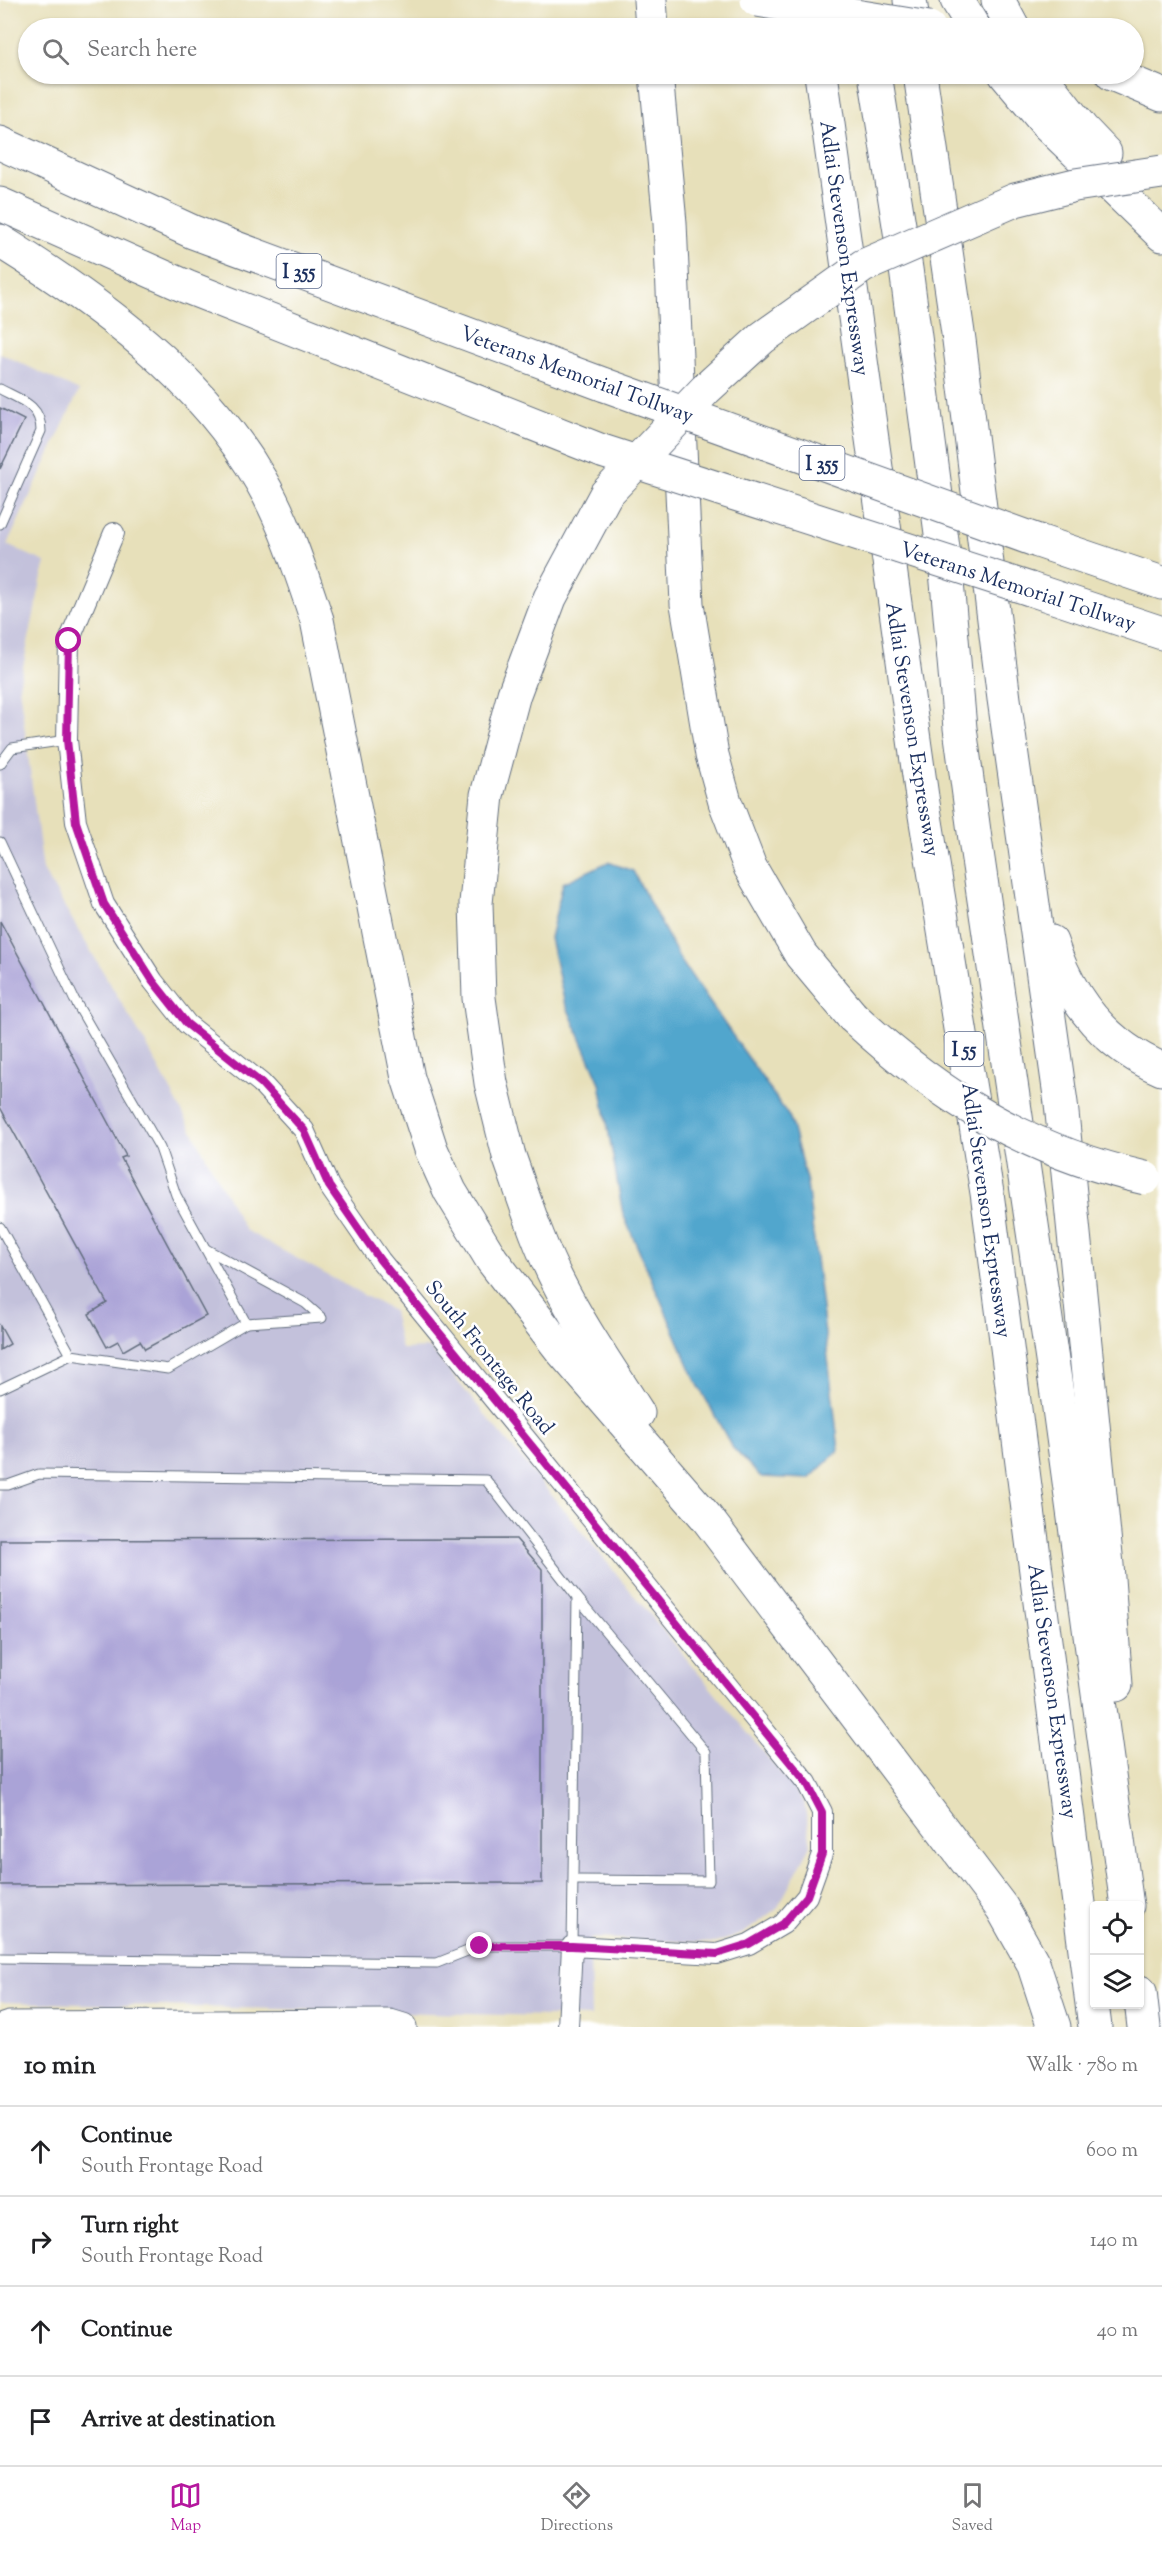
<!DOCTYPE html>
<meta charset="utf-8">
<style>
:root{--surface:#fff;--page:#f6f6f6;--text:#202124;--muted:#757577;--line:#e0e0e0;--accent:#b5179e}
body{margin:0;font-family:"Sorts Mill Goudy",serif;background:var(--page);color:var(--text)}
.controls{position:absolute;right:18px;bottom:18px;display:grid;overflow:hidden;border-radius:6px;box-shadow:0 2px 4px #0004}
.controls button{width:54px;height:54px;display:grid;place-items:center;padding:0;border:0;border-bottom:2px solid var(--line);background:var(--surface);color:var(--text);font:30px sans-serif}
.stop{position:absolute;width:18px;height:18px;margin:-14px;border:4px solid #b5179e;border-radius:50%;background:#fff}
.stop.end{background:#b5179e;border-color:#fff;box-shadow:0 2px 6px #0008}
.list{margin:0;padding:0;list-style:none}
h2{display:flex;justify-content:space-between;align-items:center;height:78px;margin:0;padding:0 24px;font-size:26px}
h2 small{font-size:20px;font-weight:400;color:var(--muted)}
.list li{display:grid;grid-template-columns:39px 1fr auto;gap:18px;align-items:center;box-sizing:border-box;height:90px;padding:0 24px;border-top:2px solid var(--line)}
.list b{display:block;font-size:22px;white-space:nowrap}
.list p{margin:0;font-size:20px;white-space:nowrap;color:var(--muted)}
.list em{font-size:20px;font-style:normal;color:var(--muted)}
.icon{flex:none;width:33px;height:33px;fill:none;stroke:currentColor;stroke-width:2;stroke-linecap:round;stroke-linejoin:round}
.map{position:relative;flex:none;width:1162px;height:2027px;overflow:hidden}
.search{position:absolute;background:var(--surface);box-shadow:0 2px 4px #0004;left:18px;right:18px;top:18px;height:66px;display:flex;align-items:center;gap:15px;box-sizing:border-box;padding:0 21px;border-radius:33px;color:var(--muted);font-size:22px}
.sheet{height:438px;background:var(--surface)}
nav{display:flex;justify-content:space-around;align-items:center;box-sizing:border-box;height:84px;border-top:2px solid var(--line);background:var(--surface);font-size:16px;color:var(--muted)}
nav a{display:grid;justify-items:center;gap:3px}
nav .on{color:var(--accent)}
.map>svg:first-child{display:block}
.industrial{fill:#c3c1db}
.water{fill:#51a6cd;stroke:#366a96;stroke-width:1.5}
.building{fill:#aaa3d7}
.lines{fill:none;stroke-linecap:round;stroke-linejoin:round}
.lane-casing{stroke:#626d7e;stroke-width:11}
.street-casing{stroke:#626d7e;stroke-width:22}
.secondary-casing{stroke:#626d7e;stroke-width:29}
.highway-casing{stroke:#626d7e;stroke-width:35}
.lane{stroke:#fff;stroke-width:9}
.street{stroke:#fff;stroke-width:20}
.secondary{stroke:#fff;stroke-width:27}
.highway{stroke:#fff;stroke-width:33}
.highway-bridge-casing{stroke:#626d7e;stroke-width:35;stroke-linecap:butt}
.highway-bridge{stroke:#fff;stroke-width:33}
.route{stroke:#b5179e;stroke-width:8}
.labels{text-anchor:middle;stroke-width:5;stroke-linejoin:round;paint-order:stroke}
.shield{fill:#fff;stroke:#5f6d8e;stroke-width:1.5}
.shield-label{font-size:20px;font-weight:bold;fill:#1b2f5e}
.street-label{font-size:21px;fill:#1b2f5e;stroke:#fff}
</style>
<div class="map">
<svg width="1162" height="2027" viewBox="0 0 1162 2027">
<rect width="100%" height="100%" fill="#fff"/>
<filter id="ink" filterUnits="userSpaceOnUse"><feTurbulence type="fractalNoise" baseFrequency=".0167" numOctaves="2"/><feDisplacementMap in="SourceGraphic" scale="12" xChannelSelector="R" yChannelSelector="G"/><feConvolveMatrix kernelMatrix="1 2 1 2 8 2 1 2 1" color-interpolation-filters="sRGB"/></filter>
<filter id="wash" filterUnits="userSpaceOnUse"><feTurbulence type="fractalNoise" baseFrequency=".008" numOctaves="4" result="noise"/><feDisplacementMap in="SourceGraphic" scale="24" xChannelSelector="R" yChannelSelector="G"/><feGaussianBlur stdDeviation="1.35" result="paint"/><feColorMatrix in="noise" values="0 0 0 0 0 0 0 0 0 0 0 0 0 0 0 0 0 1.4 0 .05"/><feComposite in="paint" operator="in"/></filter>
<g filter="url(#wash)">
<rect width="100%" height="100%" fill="#e7e0ba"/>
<polygon class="industrial" points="0,353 79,391 7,545 45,562 19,686 43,870 148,1048 245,1230 393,1311 401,1349 430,1348 804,1801 811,1845 777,1909 744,1933 716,1943 590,1938 591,2017 0,2002"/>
<polygon class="water" points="608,862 633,871 681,961 790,1118 807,1183 839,1450 809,1479 761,1477 732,1447 696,1381 623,1214 600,1083 564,1000 550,938 563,883"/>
<g id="blocks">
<g class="building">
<polygon points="0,408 24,420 0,469"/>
<polygon points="0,921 126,1156 121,1158 206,1316 145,1349 140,1341 123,1351 118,1341 107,1347 89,1314 107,1303 0,1107"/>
<polygon points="0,1326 10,1344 0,1350"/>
<polygon points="516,1539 542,1569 542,1883 0,1885 0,1540"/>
</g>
</g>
</g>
<g filter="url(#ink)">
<use href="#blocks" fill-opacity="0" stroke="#626d7e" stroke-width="1.5"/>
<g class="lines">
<g class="lane-casing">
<g id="lane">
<path d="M0 389C21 400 41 405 41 431L0 524"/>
<polyline points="0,764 12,748 67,740"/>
<polyline points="0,842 74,999 160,1148 176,1195 246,1323 168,1369 71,1355"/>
<polyline points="0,1227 71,1355 0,1389"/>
<polyline points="206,1249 305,1303 322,1318 246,1323"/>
<polyline points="0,1485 8,1485 39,1474 486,1480 577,1597 572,1946 480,1946 437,1963 0,1958"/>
<polyline points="575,1880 709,1881 706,1752 577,1597"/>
</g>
</g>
<g class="street-casing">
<polyline id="street" points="114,533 69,641 67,740 76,822 104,904 153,981 187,1024 261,1083 304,1130 329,1186 380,1260 807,1783 822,1812 822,1854 807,1896 783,1924 749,1944 717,1954 572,1946 568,2027"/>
</g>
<g class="secondary-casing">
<polyline id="secondary" points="3,2027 9,2025 390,2023 403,2027"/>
</g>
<g class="highway-casing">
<g id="highway">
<polyline points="650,0 652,28"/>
<polyline points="910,0 914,28"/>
<polyline points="957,0 974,28"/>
<polyline points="998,0 1013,28"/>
<polyline points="656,74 670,223 687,604 712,755 725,802 750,867 801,955 852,1016"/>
<polyline points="821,74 922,797 987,1193 1095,2027"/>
<polyline points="875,74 906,269 946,571 960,728 975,839 1058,1401 1127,1906"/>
<polyline points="920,74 959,340 1004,699 1061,1103 1107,1565 1116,1685"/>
<polyline points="1005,74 1046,123 1162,235"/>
<polyline points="1039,74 1082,129 1105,153"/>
<polyline points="1112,74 1162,95"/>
<polyline points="0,143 193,232 605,385"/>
<polyline points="0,204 187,287 602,451"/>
<path d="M0 241C101 304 201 376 261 481 286 524 301 573 317 620L408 1078 431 1149 450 1191 492 1260 562 1351 706 1517 1002 1908 1033 1963 1054 2027"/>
<polyline points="1038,541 1162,583"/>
<polyline points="1030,589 1162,633"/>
<path d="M1051 942C1070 1000 1105 1045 1162 1069"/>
<path d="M509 1156C524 1198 537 1241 557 1280 580 1326 610 1369 638 1413"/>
<polyline points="1140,1992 1144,2027"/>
</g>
</g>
<use href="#lane" class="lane"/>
<use href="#street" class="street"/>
<use href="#secondary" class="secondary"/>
<use href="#highway" class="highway"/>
<g class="highway-bridge-casing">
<g id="highway-bridge">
<polyline points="757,0 929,28"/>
<polyline points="605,385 1038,541"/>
<polyline points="602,451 1030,589"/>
<path d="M852 1016C939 1097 1027 1151 1145 1178"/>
<polyline points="509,1156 491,1083 479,998 476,903 487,795 514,694 550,598 606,494 706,389 762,338 863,266 1015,200 1075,185 1162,172"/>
</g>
</g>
<use href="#highway-bridge" class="highway-bridge"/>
</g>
</g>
<g class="lines" filter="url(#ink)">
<polyline class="route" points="69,641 67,740 76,822 104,904 153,981 187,1024 261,1083 304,1130 329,1186 380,1260 807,1783 822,1812 822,1854 807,1896 783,1924 749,1944 717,1954 572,1946 480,1946"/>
</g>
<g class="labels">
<g class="shield">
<rect x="276.5" y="254" width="45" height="34" rx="4.5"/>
<rect x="799.5" y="446" width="45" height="34" rx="4.5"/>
<rect x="944.5" y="1032" width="39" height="34" rx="4.5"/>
</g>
<g class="shield-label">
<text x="299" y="278">I 355</text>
<text x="822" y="470">I 355</text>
<text x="964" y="1056">I 55</text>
</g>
<g class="street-label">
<text transform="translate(845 248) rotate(82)" y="7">Adlai Stevenson Expressway</text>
<text transform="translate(577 374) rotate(20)" y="7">Veterans Memorial Tollway</text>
<text transform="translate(1018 586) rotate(18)" y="7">Veterans Memorial Tollway</text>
<text transform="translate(913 729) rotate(81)" y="7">Adlai Stevenson Expressway</text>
<text transform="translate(987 1210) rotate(82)" y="7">Adlai Stevenson Expressway</text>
<text transform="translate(490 1357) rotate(51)" y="7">South Frontage Road</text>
<text transform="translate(1053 1691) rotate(82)" y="7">Adlai Stevenson Expressway</text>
</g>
</g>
</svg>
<div class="controls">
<button><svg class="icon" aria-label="locate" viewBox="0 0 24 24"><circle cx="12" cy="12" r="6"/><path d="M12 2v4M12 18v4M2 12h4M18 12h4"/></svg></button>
<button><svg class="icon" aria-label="layers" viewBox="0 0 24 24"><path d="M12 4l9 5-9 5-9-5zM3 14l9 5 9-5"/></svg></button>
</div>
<div class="stop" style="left:69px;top:641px"></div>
<div class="stop end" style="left:480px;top:1946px"></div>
<div class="search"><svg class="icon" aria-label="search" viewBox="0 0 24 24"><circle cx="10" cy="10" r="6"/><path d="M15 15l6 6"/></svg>Search here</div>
</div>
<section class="sheet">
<h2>10 min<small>Walk · 780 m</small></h2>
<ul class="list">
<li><svg class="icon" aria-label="ahead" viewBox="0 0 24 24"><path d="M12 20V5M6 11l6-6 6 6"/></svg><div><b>Continue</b><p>South Frontage Road</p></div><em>600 m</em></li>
<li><svg class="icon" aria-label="right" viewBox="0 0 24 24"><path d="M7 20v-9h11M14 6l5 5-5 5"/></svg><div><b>Turn right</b><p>South Frontage Road</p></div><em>140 m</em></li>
<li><svg class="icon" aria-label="ahead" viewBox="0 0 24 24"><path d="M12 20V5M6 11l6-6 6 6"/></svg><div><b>Continue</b></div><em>40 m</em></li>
<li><svg class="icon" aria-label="arrive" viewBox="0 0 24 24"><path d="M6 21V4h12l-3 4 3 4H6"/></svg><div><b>Arrive at destination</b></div></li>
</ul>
</section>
<nav>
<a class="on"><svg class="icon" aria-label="map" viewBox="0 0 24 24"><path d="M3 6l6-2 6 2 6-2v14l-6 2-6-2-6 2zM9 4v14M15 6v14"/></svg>Map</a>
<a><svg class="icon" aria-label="directions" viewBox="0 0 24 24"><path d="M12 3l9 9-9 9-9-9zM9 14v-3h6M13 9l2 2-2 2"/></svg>Directions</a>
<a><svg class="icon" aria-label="saved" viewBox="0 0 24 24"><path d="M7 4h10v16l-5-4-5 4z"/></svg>Saved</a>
</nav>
